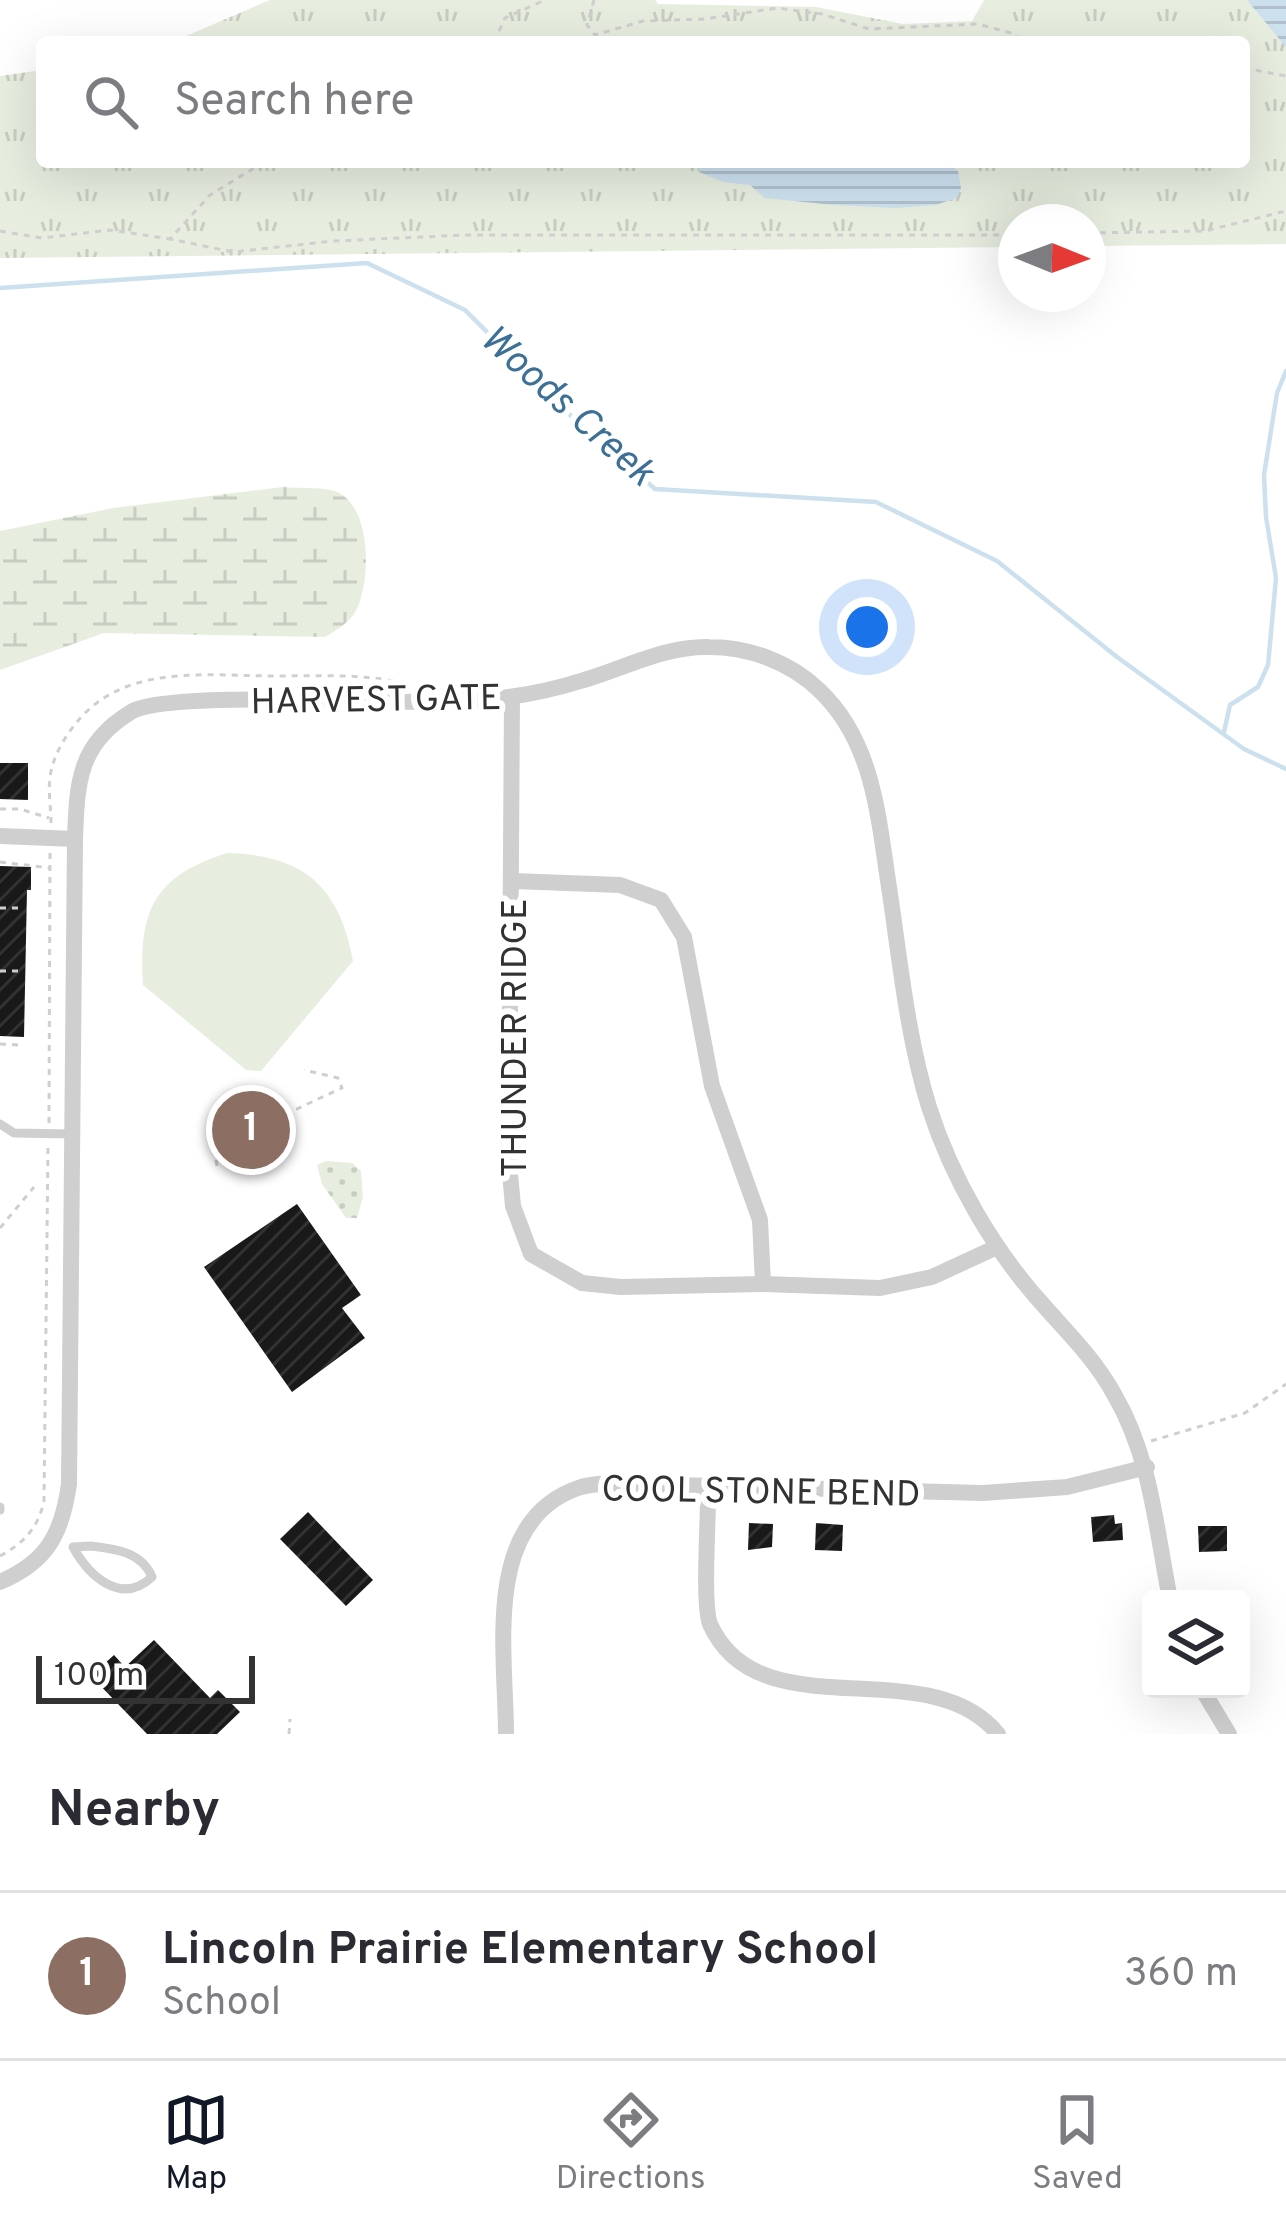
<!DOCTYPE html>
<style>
:root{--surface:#fff;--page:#f7f7f7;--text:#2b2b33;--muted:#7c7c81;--line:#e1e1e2;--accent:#111827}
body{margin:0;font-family:Overpass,sans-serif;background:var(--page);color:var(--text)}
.controls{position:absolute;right:36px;bottom:36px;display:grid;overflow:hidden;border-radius:12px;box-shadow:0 12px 48px #0002}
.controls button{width:108px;height:108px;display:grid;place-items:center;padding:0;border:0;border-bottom:3px solid var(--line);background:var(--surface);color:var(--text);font:60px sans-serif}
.compass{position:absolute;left:998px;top:204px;width:108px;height:108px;border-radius:50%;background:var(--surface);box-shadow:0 12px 48px #0002;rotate:91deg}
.scale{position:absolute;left:36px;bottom:30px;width:219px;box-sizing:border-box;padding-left:12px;border:6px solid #323232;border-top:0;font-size:33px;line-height:42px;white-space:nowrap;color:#323232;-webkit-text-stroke:9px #fff;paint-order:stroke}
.you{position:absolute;left:867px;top:627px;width:42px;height:42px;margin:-30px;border:9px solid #fff;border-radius:50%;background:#1a73e8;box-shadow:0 0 0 18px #1a73e833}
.badge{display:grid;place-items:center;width:78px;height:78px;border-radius:50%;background:var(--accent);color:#fff;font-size:39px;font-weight:700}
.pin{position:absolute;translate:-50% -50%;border:6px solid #fff;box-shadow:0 3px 12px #0006}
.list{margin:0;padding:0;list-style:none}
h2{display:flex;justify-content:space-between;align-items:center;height:156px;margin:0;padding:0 48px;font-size:51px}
h2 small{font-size:39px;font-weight:400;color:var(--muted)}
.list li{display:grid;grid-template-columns:78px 1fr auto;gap:36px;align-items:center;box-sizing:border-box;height:168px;padding:0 48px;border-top:3px solid var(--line)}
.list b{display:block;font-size:45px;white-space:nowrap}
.list p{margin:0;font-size:39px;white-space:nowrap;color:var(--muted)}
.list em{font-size:39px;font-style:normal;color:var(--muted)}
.icon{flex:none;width:66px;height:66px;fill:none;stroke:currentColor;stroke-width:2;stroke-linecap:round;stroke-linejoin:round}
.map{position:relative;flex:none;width:1286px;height:1734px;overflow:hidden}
.search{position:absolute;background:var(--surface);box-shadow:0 12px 48px #0002;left:36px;right:36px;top:36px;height:132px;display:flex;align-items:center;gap:30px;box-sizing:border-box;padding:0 42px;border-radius:12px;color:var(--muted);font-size:45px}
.sheet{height:324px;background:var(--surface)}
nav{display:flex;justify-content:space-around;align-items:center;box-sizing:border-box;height:168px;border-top:3px solid var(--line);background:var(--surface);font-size:33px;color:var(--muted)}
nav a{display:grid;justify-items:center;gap:6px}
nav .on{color:var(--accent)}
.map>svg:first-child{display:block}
.grass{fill:url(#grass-tufts)}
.wetland{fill:url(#wetland-marsh)}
.park{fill:url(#park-dots)}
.pitch{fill:#e7eee0}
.water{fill:url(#water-rules)}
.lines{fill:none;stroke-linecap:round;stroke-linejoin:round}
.stream{stroke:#cce0ee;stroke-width:4.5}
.building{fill:url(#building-hatch)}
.path{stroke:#cfcfcf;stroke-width:3;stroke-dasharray:6 6;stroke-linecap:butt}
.service{stroke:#cfcfcf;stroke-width:9}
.minor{stroke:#cfcfcf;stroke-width:16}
.labels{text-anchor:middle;stroke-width:12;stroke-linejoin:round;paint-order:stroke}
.street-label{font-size:36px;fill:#323232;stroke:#fff}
.water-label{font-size:39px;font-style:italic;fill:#3d7096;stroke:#fff}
</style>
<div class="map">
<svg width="1286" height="1734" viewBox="0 0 1286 1734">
<defs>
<pattern id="grass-tufts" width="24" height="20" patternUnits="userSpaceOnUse" patternTransform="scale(3)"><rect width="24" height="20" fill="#e7eee0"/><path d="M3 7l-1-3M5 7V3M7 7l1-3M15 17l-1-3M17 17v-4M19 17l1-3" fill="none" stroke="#c7cdc1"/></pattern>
<pattern id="wetland-marsh" width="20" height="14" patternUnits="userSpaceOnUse" patternTransform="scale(3)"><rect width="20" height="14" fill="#e7eee0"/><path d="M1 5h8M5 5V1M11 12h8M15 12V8" fill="none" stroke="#c7cdc1"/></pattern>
<pattern id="park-dots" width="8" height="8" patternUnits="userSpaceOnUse" patternTransform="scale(3)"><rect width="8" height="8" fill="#e7eee0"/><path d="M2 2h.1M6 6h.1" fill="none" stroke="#c7cdc1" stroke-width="1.8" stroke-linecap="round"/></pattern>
<pattern id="water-rules" width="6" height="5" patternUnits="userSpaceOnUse" patternTransform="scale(3)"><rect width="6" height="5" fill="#cce0ee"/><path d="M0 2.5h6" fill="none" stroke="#b0c1cd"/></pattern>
<pattern id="building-hatch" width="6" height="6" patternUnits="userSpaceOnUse" patternTransform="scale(3)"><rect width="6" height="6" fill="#191919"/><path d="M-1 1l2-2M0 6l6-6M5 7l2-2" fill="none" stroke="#323232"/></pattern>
</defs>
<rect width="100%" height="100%" fill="#fff"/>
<polygon class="grass" points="270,0 655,0 658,4 816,7 903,24 972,21 984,0 1286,0 1286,244 1088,246 1088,222 1016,222 1016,247 0,258 0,76 42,70 42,162 1244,162 1244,42 172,42"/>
<path class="wetland" d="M283 487C299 489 326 486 339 493 373 510 371 588 354 614 347 624 335 631 325 637L104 633 0 670V531L113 508Z"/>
<polygon class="park" points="326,1161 352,1163 361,1171 363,1197 357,1218 346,1218 322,1184 317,1165"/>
<path class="pitch" d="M227 853C304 855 339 886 353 961L261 1071 246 1070 143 985C138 911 154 876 227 853Z"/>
<g class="water">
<polygon points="1247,0 1286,0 1286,47"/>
<polygon points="697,162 946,162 958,171 961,188 957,198 935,205 896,208 834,205 765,198 750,185 723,182 699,172"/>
</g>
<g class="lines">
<g class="stream">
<polyline points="0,288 367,263 465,310 570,415 655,489 876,502 997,561 1117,657 1244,749 1286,769"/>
<polyline points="1224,732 1230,705 1258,687 1268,665 1276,578 1266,517 1264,475 1277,393 1286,371"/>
</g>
</g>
<g class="building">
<polygon points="0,763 28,763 28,800 0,799"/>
<polygon points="0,866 31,867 31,890 27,890 24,1037 0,1036"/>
<polygon points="297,1204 361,1295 342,1308 365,1338 292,1392 204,1267"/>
<polygon points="308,1512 373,1580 346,1606 280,1539"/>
<polygon points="1114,1515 1115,1524 1122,1523 1123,1540 1093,1542 1091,1517"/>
<polygon points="749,1523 773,1524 772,1547 748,1550"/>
<polygon points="816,1523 843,1525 842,1551 815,1550"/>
<polygon points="1198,1526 1227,1526 1227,1551 1199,1552"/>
<polygon points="154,1640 210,1698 218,1690 240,1712 217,1734 147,1734 91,1676 114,1655 125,1667"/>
</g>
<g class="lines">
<g class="path">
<polyline points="594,0 587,25 595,35 643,21 705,19 777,8 822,14 869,29 978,24 1011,33 1028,42"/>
<polyline points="494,42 505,18 545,0"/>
<polyline points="1244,68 1286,76"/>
<polyline points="264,162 210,195 170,239 233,252 333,241 466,235 1016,235"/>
<polyline points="0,231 42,238 110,230 170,239"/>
<polyline points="1088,233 1205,231 1286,211"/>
<polyline points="0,809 20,809 49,818"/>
<path d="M51 823C51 808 48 792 50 777 52 762 59 747 68 734 114 664 195 675 269 676 316 676 363 673 408 684V688"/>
<polyline points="0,862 50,868"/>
<polyline points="0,908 22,908"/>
<polyline points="0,971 23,971"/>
<polyline points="0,1044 20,1045"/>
<polyline points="49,1123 50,851"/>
<polyline points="217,1166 214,1151 219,1145 342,1088 338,1078 304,1070"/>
<polyline points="0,1228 34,1187"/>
<polyline points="1151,1441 1245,1413 1286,1384"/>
<path d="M0 1556C24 1543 38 1528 44 1501L48 1145"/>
<polyline points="289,1734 290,1719"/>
</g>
<g class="service">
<polyline points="0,1124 14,1133 72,1134"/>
<polyline points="0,1507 0,1510"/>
<path d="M91 1546C116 1549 142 1552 152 1577 121 1606 89 1576 73 1547Z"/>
</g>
<g class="minor">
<polyline points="512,697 509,1163 513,1206 531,1254 582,1283 621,1287 763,1284 880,1288 932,1277 997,1247"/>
<polyline points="0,836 75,839"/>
<polyline points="513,881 620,885 661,900 684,937 712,1086 760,1220 763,1284"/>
<path d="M708 1486C709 1515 702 1602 710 1624 759 1734 928 1648 998 1734"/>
<path d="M0 1582C47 1562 62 1534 69 1484L75 839C77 783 78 744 131 712 166 691 382 703 437 702 486 702 537 695 584 680 625 668 665 646 709 647 749 647 790 662 819 690 874 742 878 817 889 887 900 960 907 1036 929 1107 952 1179 994 1251 1045 1307 1071 1336 1095 1360 1114 1394 1151 1457 1156 1529 1170 1599"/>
<polyline points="1202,1689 1229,1734"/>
<path d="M506 1734C506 1651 481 1519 581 1487 598 1482 619 1484 637 1484L983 1493 1067 1487 1147 1467"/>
</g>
</g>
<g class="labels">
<g class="street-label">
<text transform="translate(376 698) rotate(-1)" y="13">HARVEST GATE</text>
<text transform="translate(513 1038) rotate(-90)" y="13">THUNDER RIDGE</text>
<text transform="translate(761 1490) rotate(1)" y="13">COOL STONE BEND</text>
</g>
<g class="water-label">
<text transform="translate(569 404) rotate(42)" y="14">Woods Creek</text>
</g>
</g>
</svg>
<div class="controls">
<button><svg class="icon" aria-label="layers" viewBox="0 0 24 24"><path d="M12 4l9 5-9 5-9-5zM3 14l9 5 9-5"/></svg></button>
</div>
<svg class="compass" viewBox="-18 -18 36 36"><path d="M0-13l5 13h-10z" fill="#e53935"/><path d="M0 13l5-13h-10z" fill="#7c7c81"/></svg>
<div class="scale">100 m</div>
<div class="you"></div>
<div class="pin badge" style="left:251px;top:1130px;background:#8d6e63">1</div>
<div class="search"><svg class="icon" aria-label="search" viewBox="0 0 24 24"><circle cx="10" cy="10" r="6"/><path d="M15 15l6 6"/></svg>Search here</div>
</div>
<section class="sheet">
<h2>Nearby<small></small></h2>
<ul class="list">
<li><span class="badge" style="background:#8d6e63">1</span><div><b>Lincoln Prairie Elementary School</b><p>School</p></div><em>360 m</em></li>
</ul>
</section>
<nav>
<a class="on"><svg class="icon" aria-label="map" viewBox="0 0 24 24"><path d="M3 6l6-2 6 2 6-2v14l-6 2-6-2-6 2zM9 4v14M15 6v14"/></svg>Map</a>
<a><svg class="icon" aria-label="directions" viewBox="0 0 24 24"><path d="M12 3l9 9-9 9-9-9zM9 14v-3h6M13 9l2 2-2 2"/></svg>Directions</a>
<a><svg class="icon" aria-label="saved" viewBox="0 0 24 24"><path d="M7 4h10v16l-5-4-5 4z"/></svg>Saved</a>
</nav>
